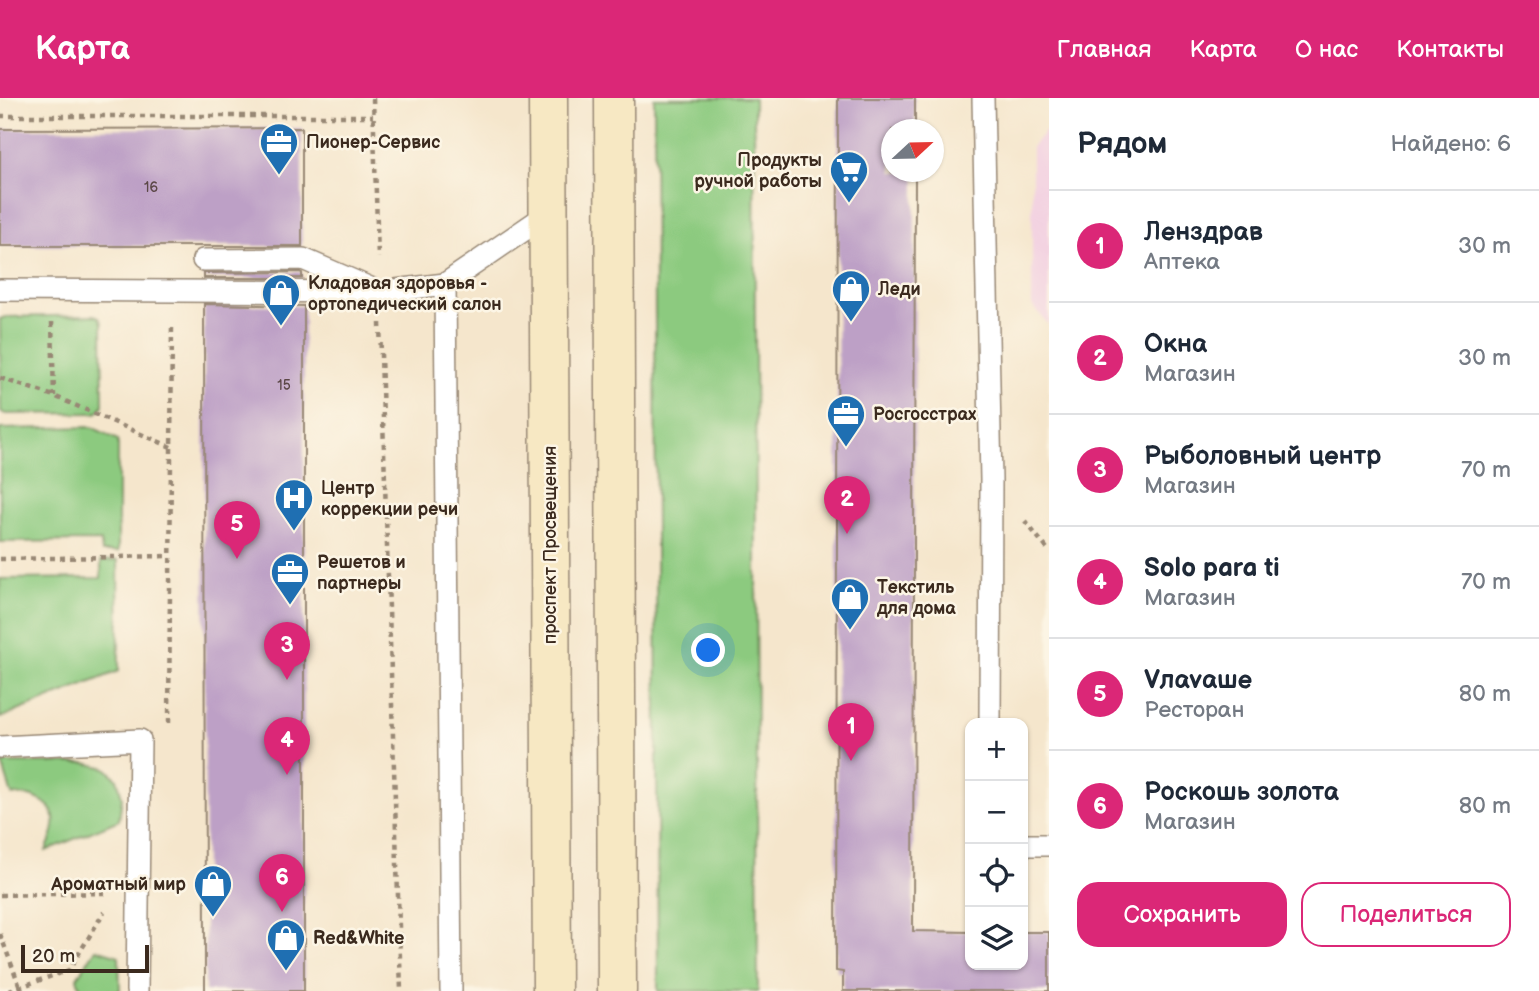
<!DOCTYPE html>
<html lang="ru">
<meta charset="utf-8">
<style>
:root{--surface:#fff;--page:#f2f2f3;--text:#1f2937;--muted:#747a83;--line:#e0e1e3;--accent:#db2777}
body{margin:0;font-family:"Balsamiq Sans",sans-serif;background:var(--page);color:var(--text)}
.controls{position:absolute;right:21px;bottom:21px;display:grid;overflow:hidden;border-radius:14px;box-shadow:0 2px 5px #0004}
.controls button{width:63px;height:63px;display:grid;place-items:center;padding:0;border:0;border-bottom:2px solid var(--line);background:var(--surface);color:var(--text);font:35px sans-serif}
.compass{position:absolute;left:881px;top:21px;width:63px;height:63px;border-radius:50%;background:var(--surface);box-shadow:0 2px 5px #0004;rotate:68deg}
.scale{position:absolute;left:21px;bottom:18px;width:128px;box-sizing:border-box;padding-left:7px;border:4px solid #3b2a1e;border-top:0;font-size:19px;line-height:24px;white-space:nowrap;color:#3b2a1e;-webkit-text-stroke:5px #fcf5e5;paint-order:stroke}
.you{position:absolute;left:709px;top:553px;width:24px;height:24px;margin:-18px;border:5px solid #fff;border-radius:50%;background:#1a73e8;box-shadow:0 0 0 10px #1a73e833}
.badge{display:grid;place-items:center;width:46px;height:46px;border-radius:50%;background:var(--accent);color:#fff;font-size:23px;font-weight:700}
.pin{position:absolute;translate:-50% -58px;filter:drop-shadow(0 2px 4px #0008)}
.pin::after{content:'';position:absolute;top:37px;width:24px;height:21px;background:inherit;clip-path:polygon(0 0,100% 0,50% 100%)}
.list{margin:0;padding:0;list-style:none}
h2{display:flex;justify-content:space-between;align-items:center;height:91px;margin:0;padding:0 28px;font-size:30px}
h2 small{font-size:23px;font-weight:400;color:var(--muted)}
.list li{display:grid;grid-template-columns:46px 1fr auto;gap:21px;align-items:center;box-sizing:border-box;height:112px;padding:0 28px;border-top:2px solid var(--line)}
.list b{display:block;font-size:26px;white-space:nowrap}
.list p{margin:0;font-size:23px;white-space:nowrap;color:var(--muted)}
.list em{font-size:23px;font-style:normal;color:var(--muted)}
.actions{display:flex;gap:14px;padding:21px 28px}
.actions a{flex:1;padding:16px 0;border:2px solid var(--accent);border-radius:21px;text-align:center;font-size:24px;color:var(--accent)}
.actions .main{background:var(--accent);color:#fff}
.icon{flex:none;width:38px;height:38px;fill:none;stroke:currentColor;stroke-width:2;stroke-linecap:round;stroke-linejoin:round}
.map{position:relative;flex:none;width:1049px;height:893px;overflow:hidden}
header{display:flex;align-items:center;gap:42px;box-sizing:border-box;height:98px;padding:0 35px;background:var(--accent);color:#fff}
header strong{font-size:33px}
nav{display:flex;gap:38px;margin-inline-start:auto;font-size:24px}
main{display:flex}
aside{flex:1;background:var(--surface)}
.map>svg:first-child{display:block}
.built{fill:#f2cfe1}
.green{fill:#8cca7f;stroke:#647a4e;stroke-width:2}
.building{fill:#bda0c6}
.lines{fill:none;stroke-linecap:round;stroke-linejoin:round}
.service-casing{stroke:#988875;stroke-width:24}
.secondary-casing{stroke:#988875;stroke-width:41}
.path{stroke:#988875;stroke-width:4.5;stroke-dasharray:5 5;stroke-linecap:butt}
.service{stroke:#fff;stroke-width:21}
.secondary{stroke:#f7e8c3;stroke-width:38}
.labels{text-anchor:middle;stroke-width:5;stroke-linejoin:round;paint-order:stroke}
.number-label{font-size:14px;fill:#5c4848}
.poi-label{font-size:18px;font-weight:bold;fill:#3b2a1e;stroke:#fcf5e5;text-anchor:start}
.street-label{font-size:18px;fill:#3b2a1e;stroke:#fcf5e5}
</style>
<header>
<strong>Карта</strong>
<nav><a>Главная</a><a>Карта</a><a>О нас</a><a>Контакты</a></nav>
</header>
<main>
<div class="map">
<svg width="1049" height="893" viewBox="0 0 1049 893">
<rect width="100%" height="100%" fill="#fcf5e5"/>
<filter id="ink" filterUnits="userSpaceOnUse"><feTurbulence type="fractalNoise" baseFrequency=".0143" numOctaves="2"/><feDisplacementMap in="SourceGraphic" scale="14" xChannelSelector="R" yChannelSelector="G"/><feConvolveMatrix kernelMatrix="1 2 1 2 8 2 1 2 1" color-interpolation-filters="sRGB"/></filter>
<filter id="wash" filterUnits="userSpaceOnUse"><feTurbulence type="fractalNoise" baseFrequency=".00686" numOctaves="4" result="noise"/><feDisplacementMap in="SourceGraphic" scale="28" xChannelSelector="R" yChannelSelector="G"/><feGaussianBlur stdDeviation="1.57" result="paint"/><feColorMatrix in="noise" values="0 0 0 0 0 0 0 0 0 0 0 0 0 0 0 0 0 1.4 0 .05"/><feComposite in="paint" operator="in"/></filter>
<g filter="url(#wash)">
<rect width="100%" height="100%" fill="#f5e6cc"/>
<polygon class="built" points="1049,30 1049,227 1032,207 1032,48"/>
<g class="green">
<polygon points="654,0 754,0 758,893 658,893"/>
<polygon points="94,217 99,219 102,225 103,307 100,312 96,315 6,316 1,314 0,221 5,219"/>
<polygon points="92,329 118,342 118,454 102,454 101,443 0,444 0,331"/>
<polygon points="118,462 119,573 0,620 0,481 101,480 101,463"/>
<path d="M2 665H85L106 670 117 681 122 699 119 722 46 753C50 743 56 730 54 719 50 701 28 696 12 697Z"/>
<polygon points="96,851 119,858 120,893 81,893 77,880"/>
</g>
<g id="blocks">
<g class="building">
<polygon points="838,0 915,0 915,32 892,32 892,74 915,74 913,833 970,834 970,867 1023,867 1023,834 1049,834 1049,893 843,893 843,874 836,873"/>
<polygon points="302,30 302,148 0,148 0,31"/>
<polygon points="300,174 302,175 302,180 204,180 204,175"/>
<polygon points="204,206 304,208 304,893 205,893"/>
</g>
</g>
</g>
<g filter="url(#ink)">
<use href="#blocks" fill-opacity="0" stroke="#988875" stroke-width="2"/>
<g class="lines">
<g class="service-casing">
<g id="service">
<polyline points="983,0 991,382 990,625"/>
<polyline points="203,162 303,161 370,190"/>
<polyline points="0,192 379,194 445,186"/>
<polyline points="0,649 140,642 137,893"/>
<polyline points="1023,747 1049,747"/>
<polyline points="451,893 445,186 549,115"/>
</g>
</g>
<g class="secondary-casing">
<g id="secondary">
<polyline points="548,0 552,893"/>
<polyline points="614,0 617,893"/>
</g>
</g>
<g class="path">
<polyline points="373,0 378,160"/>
<polyline points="0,18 373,18"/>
<polyline points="52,224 54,298"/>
<polyline points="380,225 401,893"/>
<polyline points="0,280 54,298 171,349"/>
<polyline points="1025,423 1049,453"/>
<polyline points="0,461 170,458"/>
<polyline points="169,625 172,225"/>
<polyline points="0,797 105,795"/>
<polyline points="0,836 20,889"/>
<polyline points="9,893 69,872 104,814"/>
</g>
<use href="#service" class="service"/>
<use href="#secondary" class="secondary"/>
</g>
</g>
<defs>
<g id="office-pin" transform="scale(2.0125)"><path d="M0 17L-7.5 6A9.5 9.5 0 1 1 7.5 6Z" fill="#1f6fb2" stroke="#fcf5e5"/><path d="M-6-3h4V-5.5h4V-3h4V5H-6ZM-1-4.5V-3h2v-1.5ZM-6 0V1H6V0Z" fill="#fff"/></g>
<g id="supermarket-pin" transform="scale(2.0125)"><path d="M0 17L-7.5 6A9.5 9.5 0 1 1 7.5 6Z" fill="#1f6fb2" stroke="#fcf5e5"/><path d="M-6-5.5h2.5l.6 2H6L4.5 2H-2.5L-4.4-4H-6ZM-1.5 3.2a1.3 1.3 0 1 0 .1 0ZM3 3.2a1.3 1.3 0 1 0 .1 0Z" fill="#fff"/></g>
<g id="shop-pin" transform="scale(2.0125)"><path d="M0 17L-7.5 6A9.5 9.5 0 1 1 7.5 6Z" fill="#1f6fb2" stroke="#fcf5e5"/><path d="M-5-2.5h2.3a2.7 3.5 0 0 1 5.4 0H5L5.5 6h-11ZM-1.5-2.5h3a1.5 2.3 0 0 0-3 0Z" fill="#fff"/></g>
<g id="hospital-pin" transform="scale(2.0125)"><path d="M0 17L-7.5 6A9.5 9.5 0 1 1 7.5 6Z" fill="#1f6fb2" stroke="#fcf5e5"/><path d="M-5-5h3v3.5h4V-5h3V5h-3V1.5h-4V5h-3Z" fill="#fff"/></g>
</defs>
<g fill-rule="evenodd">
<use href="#office-pin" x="279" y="44"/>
<use href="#supermarket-pin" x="849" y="72"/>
<use href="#shop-pin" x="851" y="191"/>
<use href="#shop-pin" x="281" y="195"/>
<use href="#office-pin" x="846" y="316"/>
<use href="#hospital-pin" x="294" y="400"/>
<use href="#office-pin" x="290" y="474"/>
<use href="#shop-pin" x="850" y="499"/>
<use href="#shop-pin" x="213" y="786"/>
<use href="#shop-pin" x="286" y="840"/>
</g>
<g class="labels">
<g class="number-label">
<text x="151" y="94">16</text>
<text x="284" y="292">15</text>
</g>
<g class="poi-label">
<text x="306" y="50">Пионер-Сервис</text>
<text x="822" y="68" text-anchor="end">Продукты<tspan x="822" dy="21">ручной работы</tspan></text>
<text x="308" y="191">Кладовая здоровья -<tspan x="308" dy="21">ортопедический салон</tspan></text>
<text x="878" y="197">Леди</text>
<text x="873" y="322">Росгосстрах</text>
<text x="321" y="396">Центр<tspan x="321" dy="21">коррекции речи</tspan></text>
<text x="317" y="470">Решетов и<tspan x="317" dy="21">партнеры</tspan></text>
<text x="877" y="495">Текстиль<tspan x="877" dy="21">для дома</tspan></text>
<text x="186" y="792" text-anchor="end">Ароматный мир</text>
<text x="313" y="846">Red&amp;White</text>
</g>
<g class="street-label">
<text transform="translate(550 447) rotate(-90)" y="6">проспект Просвещения</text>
</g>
</g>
</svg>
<div class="controls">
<button>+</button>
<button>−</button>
<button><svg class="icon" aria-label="locate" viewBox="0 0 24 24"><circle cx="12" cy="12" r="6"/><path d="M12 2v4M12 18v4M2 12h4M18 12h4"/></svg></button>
<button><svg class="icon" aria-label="layers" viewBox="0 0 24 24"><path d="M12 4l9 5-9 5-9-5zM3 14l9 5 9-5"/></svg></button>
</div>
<svg class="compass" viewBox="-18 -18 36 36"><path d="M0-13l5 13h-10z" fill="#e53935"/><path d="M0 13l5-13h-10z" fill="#747a83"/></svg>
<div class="scale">20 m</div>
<div class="you"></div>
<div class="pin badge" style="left:851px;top:663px">1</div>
<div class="pin badge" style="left:847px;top:436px">2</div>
<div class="pin badge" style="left:287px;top:582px">3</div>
<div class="pin badge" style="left:287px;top:677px">4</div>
<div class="pin badge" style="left:237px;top:461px">5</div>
<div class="pin badge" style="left:282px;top:814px">6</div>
</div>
<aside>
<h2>Рядом<small>Найдено: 6</small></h2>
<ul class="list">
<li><span class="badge">1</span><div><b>Ленздрав</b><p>Аптека</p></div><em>30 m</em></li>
<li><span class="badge">2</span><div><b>Окна</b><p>Магазин</p></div><em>30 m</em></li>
<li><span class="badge">3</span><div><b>Рыболовный центр</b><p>Магазин</p></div><em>70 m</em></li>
<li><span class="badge">4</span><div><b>Solo para ti</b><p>Магазин</p></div><em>70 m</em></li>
<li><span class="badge">5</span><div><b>Vлаvаше</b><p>Ресторан</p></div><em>80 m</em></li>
<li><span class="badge">6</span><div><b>Роскошь золота</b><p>Магазин</p></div><em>80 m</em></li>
</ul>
<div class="actions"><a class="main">Сохранить</a><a>Поделиться</a></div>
</aside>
</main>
